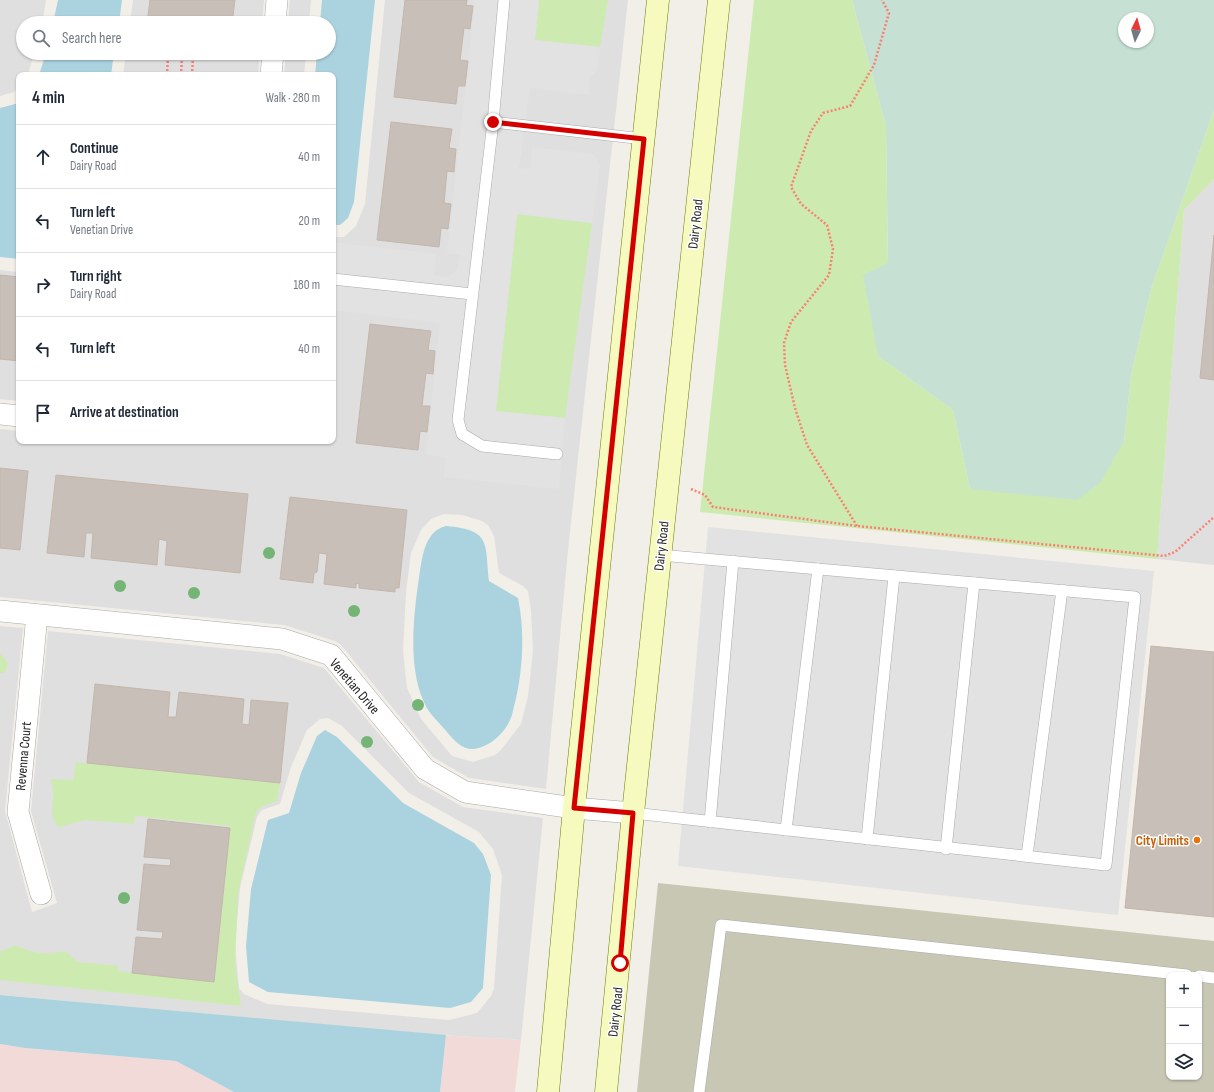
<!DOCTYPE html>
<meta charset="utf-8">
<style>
:root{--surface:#fff;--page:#f2f2f3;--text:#1f2937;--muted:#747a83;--line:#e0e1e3}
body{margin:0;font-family:"Sofia Sans Condensed",sans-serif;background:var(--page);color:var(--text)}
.controls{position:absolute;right:12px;bottom:12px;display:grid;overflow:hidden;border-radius:8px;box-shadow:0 1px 3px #0004}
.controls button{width:36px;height:36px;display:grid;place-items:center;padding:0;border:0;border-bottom:1px solid var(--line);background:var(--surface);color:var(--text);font:20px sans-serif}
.compass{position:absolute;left:1118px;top:12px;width:36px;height:36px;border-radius:50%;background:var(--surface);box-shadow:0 1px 3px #0004;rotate:5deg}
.stop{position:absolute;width:12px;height:12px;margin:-9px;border:3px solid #d40000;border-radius:50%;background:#fff}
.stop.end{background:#d40000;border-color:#fff;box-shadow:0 1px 4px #0008}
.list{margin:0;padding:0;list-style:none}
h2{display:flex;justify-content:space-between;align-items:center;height:52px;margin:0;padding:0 16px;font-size:17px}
h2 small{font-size:13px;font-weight:400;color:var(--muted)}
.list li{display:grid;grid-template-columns:26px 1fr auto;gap:12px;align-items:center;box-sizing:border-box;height:64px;padding:0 16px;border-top:1px solid var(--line)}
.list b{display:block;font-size:15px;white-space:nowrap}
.list p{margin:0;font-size:13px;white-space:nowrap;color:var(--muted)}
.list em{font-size:13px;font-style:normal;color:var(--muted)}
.icon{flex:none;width:22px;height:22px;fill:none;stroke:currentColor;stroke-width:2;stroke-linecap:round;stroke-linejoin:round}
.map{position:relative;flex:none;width:1214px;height:1092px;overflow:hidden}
.search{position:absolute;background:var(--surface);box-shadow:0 1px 3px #0004;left:16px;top:16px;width:320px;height:44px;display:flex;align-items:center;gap:10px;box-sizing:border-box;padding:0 14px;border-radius:22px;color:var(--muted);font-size:15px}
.panel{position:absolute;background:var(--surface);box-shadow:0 1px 3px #0004;left:16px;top:72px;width:320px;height:372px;border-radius:8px}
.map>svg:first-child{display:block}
.residential{fill:#e0dfdf;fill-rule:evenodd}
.commercial{fill:#f2dad9}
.construction{fill:#c7c7b4;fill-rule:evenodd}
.grass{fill:#cdebb0}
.wetland{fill:#c6e0d4;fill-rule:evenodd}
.parking{fill:#e2e2e2}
.water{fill:#aad3df}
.building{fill:#c7bfb8;stroke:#c4b6ab}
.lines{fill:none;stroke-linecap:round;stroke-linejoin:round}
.lane-casing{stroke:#a9a9a9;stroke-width:12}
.street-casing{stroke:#a9a9a9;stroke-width:22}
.secondary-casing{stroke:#707d05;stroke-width:23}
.path{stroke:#fa8072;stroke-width:2.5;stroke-dasharray:2 2;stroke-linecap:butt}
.lane{stroke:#fff;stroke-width:11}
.street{stroke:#fff;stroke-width:21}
.secondary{stroke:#f7fabf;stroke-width:22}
.tree{fill:#74b475}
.route{stroke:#d40000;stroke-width:5}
.food-dot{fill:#e8710a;stroke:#fff;stroke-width:1.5}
.labels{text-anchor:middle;stroke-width:3;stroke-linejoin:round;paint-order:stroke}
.street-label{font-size:14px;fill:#222;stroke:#fff}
.food-label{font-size:14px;font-weight:bold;fill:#c56008;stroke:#fff;text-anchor:end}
</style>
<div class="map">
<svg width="1214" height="1092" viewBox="0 0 1214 1092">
<rect width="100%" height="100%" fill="#f2efe9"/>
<g class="residential">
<polygon points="0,0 46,0 42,23 23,23 23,53 34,53 28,75 19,75 19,86 14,92 0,96"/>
<polygon points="133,0 264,0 262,23 130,23"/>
<polygon points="290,0 311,0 309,23 288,23"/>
<path d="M385 0H628L568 550 546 789 469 778 433 757 341 645 335 641 284 625 0 597V429L19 431V441H333V237H344L356 226 365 204ZM444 514 462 515 482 521 488 525 494 536 499 573 523 586 528 591 531 610 533 651 528 696 521 724 500 751 495 755 473 762 452 756 421 719 407 688 403 651 406 593 411 553 421 530 431 519Z"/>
<polygon points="126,53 260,53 258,75 123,75"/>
<polygon points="286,53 306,53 304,75 284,75"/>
<polygon points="1214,179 1214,565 1157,559 1184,210"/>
<polygon points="0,270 19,272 19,401 0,399"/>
<path d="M0 626 23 628 5 811 32 912 57 903 31 811 48 631 280 654 324 668 419 782 463 807 543 818 521 1040 440 1035 0 995ZM328 718 342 726 409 793 479 832 493 849 502 875 494 989 491 996 477 1013 449 1020 267 1004 244 994 239 988 235 945 240 888 257 817 262 810 280 804 291 767 307 730 320 719Z"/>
</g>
<g class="commercial">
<polygon points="440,1035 521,1040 515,1092 440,1092 446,1035"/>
<polygon points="0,1044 25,1048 176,1061 234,1092 0,1092"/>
</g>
<path class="construction" d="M658 883 1214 941V1092H637ZM1169 975H1199V1077H1169Z"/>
<g class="grass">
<polygon points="539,0 608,0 600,47 535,40"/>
<polygon points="754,0 852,0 886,126 888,264 878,356 953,410 970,489 1124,441 1131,376 1151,289 1214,110 1214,179 1184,210 1157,559 700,512"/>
<polygon points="517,214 592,223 565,418 496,411"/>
<polygon points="0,653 8,663 5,673 0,673"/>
<path d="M76 762 280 783 277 801 263 806 256 812 238 894 235 964 241 1006 0 980V952L15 945C33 953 44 956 65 951L78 962 119 966 118 971 214 982 230 826 135 816 134 824 85 820 59 827C48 818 54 804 53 792 53 787 51 783 51 779L73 780Z"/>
</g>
<path class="wetland" d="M852 0H1214V110L1151 289 1131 376 1124 441 1100 483 1077 500 970 489 953 410 878 356 863 275 888 263 886 126ZM1124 18H1148V42H1124Z"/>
<g class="parking">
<polygon points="475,0 539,0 535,40 600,47 598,70 590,76 589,95 530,88 519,168 530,169 532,147 594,154 600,167 592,223 517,214 496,411 565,418 559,489 444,477 445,457 426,455 440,323 333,310 333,242 436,254 434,275 448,277 457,270 460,255 447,253"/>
<polygon points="708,527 1154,571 1118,915 678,866"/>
</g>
<g class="water">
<polygon points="58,0 122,0 119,23 53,23"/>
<polygon points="322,0 375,0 354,202 348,218 340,225 333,225 333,75 315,75 317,53 329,53 329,23 320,23"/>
<polygon points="46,53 114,53 111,75 39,75"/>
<polygon points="19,103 19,259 0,257 0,108"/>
<path d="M446 526C491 530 485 542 489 581L518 598C525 632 523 669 515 703 513 708 513 715 510 720 504 734 489 747 474 749 462 750 454 740 447 732 442 726 436 720 431 714 406 679 413 618 419 578 422 559 424 531 446 526Z"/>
<polygon points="325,730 337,737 403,803 474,843 483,854 491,875 483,988 471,1002 450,1008 268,992 249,982 246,946 251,889 268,820 289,813 301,773 317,736"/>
<polygon points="0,995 446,1035 440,1092 234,1092 176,1061 25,1048 0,1044"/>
</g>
<g class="building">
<polygon points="150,0 235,0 232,23 147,23"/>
<polygon points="405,0 467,0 466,5 473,6 470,29 464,28 460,60 468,61 465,86 458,86 456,104 394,97"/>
<polygon points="167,53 229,53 229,56 204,53 204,59 167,55"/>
<polygon points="391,122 452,129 449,148 456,149 454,172 447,171 444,203 451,204 448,229 441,228 439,247 377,240"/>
<polygon points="1214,235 1214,380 1200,378"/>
<polygon points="0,275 19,277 19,361 0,359"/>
<polygon points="370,324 431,331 428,350 435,351 433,374 426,373 422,406 430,406 427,432 420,431 418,450 356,443"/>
<polygon points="0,468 28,471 20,550 0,548"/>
<polygon points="56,475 248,494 240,573 165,565 167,541 159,539 157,565 91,558 93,533 86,533 84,557 47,553"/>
<polygon points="290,497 407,510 399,588 395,588 395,592 359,588 359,584 356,583 356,588 324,584 327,554 319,553 317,572 314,573 313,583 280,579"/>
<polygon points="1151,646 1214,652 1214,917 1125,908"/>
<polygon points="95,684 170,692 168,717 176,717 179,692 244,699 242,724 249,725 251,700 288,703 280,783 87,763"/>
<polygon points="148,819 230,828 214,982 132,973 136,937 162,939 163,932 137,930 144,864 170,866 171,859 144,857"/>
</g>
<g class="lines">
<g class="lane-casing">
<g id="lane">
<polyline points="504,0 493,122 644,139"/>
<polyline points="493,122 458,420 462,434 482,446 557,454"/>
<polyline points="333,279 472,294"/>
<polyline points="633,813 1106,865 1135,597 660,555"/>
<polyline points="710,822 733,561"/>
<polyline points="786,830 818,569"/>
<polyline points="867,839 894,576"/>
<polyline points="946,849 974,583"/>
<polyline points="1027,856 1062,590"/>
<polyline points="1199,976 1214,978"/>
<polyline points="699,1092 721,925 1187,975"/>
</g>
</g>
<g class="street-casing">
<g id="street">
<polyline points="275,23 277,0"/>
<polyline points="271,75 273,53"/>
<polyline points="0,414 19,416"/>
<polyline points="0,611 282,639 331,655 425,769 465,792 574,808 633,813"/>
<polyline points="37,615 18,812 41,894"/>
</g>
</g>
<g class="secondary-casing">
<g id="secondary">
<polyline points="548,1092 574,808 658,0"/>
<polyline points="606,1092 633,813 719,0"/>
</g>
</g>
<g class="path">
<polyline points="167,75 168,56"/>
<polyline points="181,75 182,56"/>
<polyline points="192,75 193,57"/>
<polyline points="691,489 705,495 713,507 857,526 1164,556 1175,552 1214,517"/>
<polyline points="857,526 807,445 795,408 785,365 784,343 791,322 829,275 833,249 827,225 801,204 791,187 811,131 823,113 850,106 874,65 889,13 882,0"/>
</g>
<use href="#lane" class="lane"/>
<use href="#street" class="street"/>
<use href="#secondary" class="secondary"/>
</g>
<g class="tree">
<circle cx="269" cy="553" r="6"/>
<circle cx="120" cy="586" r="6"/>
<circle cx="194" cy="593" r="6"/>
<circle cx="354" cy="611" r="6"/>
<circle cx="418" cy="705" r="6"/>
<circle cx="367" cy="742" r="6"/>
<circle cx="124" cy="898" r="6"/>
</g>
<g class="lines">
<polyline class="route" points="493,122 644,139 574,808 633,813 620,963"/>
</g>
<circle class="food-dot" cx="1197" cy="840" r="4"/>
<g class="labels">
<g class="street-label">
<text transform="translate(695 224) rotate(-84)" y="5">Dairy Road</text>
<text transform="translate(661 546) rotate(-84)" y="5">Dairy Road</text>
<text transform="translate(355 686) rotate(49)" y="5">Venetian Drive</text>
<text transform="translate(23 756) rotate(-85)" y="5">Revenna Court</text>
<text transform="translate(615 1012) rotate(-84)" y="5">Dairy Road</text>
</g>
<g class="food-label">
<text x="1189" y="845">City Limits</text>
</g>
</g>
</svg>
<div class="controls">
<button>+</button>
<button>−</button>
<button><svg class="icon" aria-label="layers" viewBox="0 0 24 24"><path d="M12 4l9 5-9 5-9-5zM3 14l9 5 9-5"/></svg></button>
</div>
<svg class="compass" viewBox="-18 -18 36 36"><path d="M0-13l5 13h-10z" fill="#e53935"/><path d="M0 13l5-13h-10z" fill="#747a83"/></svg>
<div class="stop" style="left:620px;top:963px"></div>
<div class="stop end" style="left:493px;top:122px"></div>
<div class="search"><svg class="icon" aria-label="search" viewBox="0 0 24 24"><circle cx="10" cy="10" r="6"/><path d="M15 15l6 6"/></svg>Search here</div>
<section class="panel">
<h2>4 min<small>Walk · 280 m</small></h2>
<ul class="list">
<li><svg class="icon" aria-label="ahead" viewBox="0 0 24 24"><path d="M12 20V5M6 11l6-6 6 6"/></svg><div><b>Continue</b><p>Dairy Road</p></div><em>40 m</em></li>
<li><svg class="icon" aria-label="left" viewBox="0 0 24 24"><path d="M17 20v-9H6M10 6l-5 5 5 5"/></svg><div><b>Turn left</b><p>Venetian Drive</p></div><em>20 m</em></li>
<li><svg class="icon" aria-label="right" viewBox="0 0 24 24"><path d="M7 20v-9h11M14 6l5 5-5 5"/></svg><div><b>Turn right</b><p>Dairy Road</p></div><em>180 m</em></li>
<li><svg class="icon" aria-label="left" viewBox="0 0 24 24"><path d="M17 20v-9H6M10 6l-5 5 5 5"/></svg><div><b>Turn left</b></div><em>40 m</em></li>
<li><svg class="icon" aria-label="arrive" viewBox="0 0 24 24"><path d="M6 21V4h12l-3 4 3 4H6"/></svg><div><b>Arrive at destination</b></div></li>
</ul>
</section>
</div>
